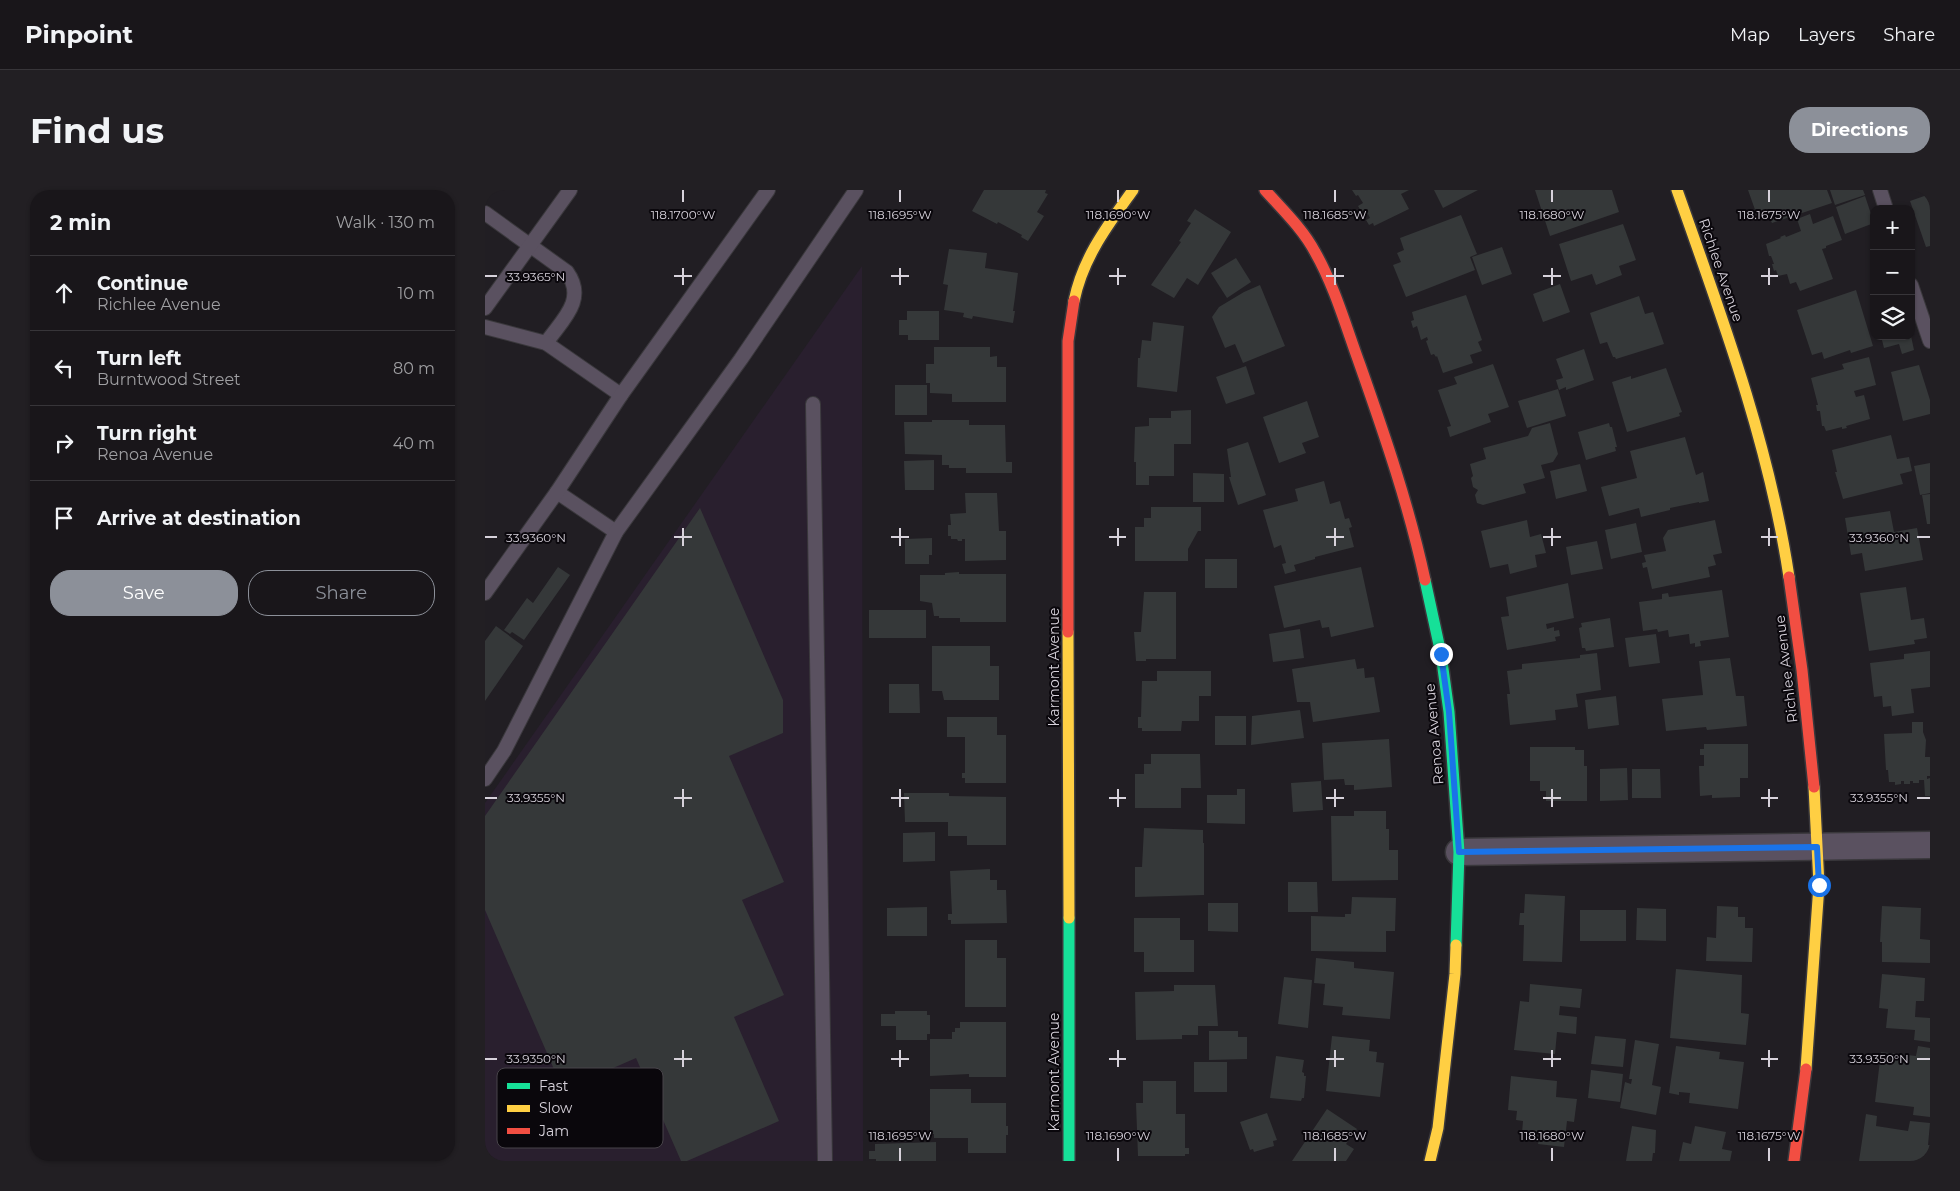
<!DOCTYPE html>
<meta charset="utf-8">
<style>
:root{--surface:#19161a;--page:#221f23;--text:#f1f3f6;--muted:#9f9fa2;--line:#373539;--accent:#8c9099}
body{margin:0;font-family:Montserrat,sans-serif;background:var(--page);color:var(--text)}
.controls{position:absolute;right:15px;top:15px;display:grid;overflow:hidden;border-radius:10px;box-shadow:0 1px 4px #0004}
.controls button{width:45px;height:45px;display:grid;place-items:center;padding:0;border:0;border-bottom:1px solid var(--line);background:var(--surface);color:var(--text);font:25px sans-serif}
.stop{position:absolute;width:15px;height:15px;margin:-11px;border:4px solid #1a73e8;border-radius:50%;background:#fff}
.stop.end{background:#1a73e8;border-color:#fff;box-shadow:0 1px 5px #0008}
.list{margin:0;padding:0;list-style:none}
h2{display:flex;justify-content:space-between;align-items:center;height:65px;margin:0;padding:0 20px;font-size:21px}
h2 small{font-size:16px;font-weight:400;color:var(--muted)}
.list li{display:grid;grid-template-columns:32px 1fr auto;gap:15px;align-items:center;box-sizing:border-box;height:75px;padding:0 20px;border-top:1px solid var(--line)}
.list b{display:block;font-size:19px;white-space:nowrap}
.list p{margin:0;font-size:16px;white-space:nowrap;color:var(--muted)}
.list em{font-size:16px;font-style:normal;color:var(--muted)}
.actions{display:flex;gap:10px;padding:15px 20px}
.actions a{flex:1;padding:11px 0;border:1px solid var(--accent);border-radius:20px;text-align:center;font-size:18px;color:var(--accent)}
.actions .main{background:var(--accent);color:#fff}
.icon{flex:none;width:28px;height:28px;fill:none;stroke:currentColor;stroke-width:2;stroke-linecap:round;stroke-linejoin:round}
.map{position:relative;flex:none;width:1445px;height:971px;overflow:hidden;border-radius:20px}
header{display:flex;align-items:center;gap:30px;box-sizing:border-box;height:70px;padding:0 25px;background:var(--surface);border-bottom:1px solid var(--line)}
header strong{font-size:24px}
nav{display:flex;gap:28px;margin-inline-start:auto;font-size:18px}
.intro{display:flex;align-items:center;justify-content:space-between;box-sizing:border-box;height:120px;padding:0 30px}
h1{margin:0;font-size:35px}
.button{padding:12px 22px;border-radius:20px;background:var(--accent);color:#fff;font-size:18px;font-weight:700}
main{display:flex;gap:30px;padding:0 30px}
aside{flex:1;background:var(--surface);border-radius:20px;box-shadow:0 1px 4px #0004}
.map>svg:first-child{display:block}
.built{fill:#291f2e}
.building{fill:#353839}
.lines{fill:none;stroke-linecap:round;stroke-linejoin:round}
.lane-casing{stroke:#3a383c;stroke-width:16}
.street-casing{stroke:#3a383c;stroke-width:29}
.fast-casing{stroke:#3a383c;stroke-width:14}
.slow-casing{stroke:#3a383c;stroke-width:14}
.jam-casing{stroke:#3a383c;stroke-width:14}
.lane{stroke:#5a5160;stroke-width:14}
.street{stroke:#5a5160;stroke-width:26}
.fast{stroke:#16e098;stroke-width:11}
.slow{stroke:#ffcf43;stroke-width:11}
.jam{stroke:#f24e42;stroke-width:11}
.route{stroke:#1a73e8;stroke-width:6}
.ticks{fill:none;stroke:#d7d2db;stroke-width:2}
.labels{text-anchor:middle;stroke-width:4;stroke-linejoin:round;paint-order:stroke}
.street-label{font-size:14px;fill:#d7d2db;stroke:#0a070c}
.key{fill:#0a070c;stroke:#48444a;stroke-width:1}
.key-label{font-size:14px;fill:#d7d2db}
.ticks-label{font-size:12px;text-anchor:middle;fill:#d7d2db;stroke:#0a070c;stroke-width:4;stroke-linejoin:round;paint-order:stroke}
</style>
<header>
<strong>Pinpoint</strong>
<nav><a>Map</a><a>Layers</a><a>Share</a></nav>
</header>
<div class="intro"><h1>Find us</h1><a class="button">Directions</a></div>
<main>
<aside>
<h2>2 min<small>Walk · 130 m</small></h2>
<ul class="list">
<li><svg class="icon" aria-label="ahead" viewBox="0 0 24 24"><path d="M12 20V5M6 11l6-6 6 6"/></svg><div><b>Continue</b><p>Richlee Avenue</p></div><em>10 m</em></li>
<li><svg class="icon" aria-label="left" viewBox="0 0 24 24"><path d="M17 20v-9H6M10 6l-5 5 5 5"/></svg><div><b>Turn left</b><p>Burntwood Street</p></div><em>80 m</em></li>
<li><svg class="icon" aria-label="right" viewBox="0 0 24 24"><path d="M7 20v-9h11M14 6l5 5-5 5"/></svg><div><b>Turn right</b><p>Renoa Avenue</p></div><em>40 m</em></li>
<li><svg class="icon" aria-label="arrive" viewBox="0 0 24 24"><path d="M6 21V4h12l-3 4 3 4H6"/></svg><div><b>Arrive at destination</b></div></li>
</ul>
<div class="actions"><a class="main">Save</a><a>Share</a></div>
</aside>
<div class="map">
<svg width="1445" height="971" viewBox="0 0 1445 971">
<rect width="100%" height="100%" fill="#211e23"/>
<polygon class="built" points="377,76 378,971 0,971 0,613"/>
<g class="building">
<polygon points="499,0 561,0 560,3 563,4 552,22 559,26 543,51 536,47 537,45 513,32 512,34 487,21"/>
<polygon points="867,0 924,0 916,4 924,19 889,36 888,33 884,35 881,30 885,28 883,24 879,26 873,16 878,13 873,5 871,6"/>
<polygon points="949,0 993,0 958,18"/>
<polygon points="1050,0 1127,0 1134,22 1065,46"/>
<polygon points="1263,0 1342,0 1347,13 1287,33 1284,27 1274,31"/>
<polygon points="1345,0 1378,0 1380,5 1350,15"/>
<polygon points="1445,4 1445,56 1441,57 1425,11"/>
<polygon points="1380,6 1389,33 1360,44 1351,17"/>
<polygon points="710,19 746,42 713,95 702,88 689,108 666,95 696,52 694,51 706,33 702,31"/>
<polygon points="1325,24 1328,34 1348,26 1357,50 1341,56 1341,58 1337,59 1348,89 1315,101 1311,92 1305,94 1302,84 1293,86 1291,80 1289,81 1287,74 1289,74 1286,66 1284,66 1281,54 1296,48 1295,47 1300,45 1301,47 1316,41 1312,29"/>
<polygon points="976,25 992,64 985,67 990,80 921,107 908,75 916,72 912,63 919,60 915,48"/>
<polygon points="1138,34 1151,70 1134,76 1137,85 1111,95 1107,84 1086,91 1074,54"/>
<polygon points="1017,57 1027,84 997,95 987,67"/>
<polygon points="464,59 502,63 500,78 533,83 530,107 528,121 530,121 528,133 488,126 487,129 478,127 479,123 459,120 463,95 458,94"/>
<polygon points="751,68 766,92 742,108 726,83"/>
<polygon points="1075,94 1085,122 1058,132 1048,104"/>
<polygon points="775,95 800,156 758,173 750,154 740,158 727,127 734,117 759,102"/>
<polygon points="1371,100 1388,156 1366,163 1365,160 1339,169 1337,162 1327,165 1312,120"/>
<polygon points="981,105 997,150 993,152 997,161 985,165 988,173 958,183 952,166 951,167 949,164 946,165 941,151 943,150 942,147 936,150 932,136 928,138 926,131 929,130 927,122"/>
<polygon points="1154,106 1160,124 1168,122 1179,154 1131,169 1130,167 1128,167 1122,152 1115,154 1105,123"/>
<polygon points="422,121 454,121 454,150 423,150 423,145 414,145 414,130 422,130"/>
<polygon points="668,132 699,136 692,202 652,197 653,168 655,168 657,150 666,151"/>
<polygon points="1396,146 1426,146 1429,160 1417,164 1414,154 1399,158"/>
<polygon points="449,157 505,157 505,167 512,166 512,177 521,177 521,212 467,212 467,204 445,203 445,193 441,193 441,174 449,174"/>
<polygon points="1099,159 1109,190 1081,200 1081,197 1074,200 1071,190 1078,188 1071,169"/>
<polygon points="1384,167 1391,195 1369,201 1371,207 1379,205 1385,229 1361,236 1362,238 1357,239 1357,237 1341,241 1339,236 1337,236 1335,221 1332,221 1331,215 1333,215 1326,188 1359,179 1357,174"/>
<polygon points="1008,174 1024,217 1003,224 1006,232 965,247 962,237 966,236 953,200 972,194 969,187"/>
<polygon points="1434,175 1445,210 1445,224 1418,231 1406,182"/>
<polygon points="761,176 770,204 741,214 731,187"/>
<polygon points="1181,178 1197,222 1194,223 1195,226 1142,242 1127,192 1146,186 1146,189"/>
<rect x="410" y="195" width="32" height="30"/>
<polygon points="1073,199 1081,226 1042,238 1033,211"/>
<polygon points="822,211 834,247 817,253 821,263 794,273 778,227"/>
<polygon points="706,220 706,254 689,254 689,286 664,286 664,295 651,295 651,272 649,272 650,237 664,236 664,228 686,228 686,221"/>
<polygon points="447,230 484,230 484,235 520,235 521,272 527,272 527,283 481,283 481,278 464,278 464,275 457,275 457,265 420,264 419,232 447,232"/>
<polygon points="1065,233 1073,264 1068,272 1056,275 1060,288 1038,294 1041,303 998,315 992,313 990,305 993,300 988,297 986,288 988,286 985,274 1001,269 998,258 1043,246 1047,238"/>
<polygon points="1124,233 1125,237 1127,237 1132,257 1130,257 1131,261 1101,270 1093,242"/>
<polygon points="1406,245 1412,269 1424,267 1427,281 1415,284 1418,294 1358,309 1350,282 1352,282 1347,260"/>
<polygon points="1200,247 1211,285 1218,282 1224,311 1214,313 1214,312 1185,318 1185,320 1156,327 1154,318 1124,326 1116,297 1152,288 1145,261"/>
<polygon points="763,252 781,305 753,315 744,287 746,287 742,259"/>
<polygon points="449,270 449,300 420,300 419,271"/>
<polygon points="1445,273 1445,303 1435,305 1429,276"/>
<polygon points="1095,274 1102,301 1071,309 1065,281"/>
<polygon points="708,283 739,284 739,312 708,312"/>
<polygon points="839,291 845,314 855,311 860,329 864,328 867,337 864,338 869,357 830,367 830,369 809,375 811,381 800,384 797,374 801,373 796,355 789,358 778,320 813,311 810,299"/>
<polygon points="480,303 512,303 514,341 521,341 521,370 480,371 480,349 477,349 477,351 473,351 472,349 466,349 466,346 463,346 463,335 466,335 465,324 481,323"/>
<polygon points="1445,304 1445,334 1442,334 1437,305"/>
<polygon points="666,317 716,317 716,341 713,341 703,359 703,371 650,371 650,337 659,337 659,328 666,328"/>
<polygon points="215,318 298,510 298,543 244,566 299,692 257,710 299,805 249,827 294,931 202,971 196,971 151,868 78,900 0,720 0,626"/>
<polygon points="1405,321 1409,342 1432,338 1438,370 1380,381 1377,363 1366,365 1360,328"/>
<polygon points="1042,330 1045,347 1056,344 1061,363 1050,365 1052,377 1025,384 1023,374 1005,378 996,341"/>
<polygon points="1230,330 1237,363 1228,365 1231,375 1223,377 1225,387 1167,399 1162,377 1158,378 1157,373 1161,372 1159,365 1181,361 1178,348 1183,340"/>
<polygon points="1151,333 1157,362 1126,369 1120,340"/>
<polygon points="447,348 447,365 444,365 444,374 420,374 420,349"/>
<polygon points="1112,351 1118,379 1086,385 1081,357"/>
<rect x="720" y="369" width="32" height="29"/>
<polygon points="73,377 85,385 39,450 27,442 25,444 19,440 42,408 48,413"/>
<polygon points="876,377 889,437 846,447 844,437 837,438 835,430 799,438 789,396"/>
<polygon points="474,382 474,384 521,384 521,432 475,432 475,428 454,428 454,426 449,426 447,413 435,411 435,385 460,385 460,383"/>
<polygon points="1083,393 1089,428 1061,434 1062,439 1069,437 1069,441 1074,440 1075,446 1070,447 1071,451 1022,460 1016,427 1024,426 1021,407"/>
<polygon points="1421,397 1426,430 1439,428 1442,448 1429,450 1430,454 1384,461 1375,403"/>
<polygon points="1237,400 1244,447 1215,451 1216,456 1210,457 1210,453 1205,454 1204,444 1184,447 1183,440 1173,442 1172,439 1158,441 1154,412 1177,409 1177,404 1183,403 1184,407"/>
<polygon points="659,402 691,402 691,469 661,469 661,471 651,471 649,442 656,442"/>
<rect x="384" y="420" width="57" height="28"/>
<polygon points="1125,428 1129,457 1101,461 1100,458 1097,458 1094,438 1097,437 1096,433"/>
<polygon points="11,436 38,456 0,511 0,451"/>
<polygon points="815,439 819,468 788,472 784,444"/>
<polygon points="1171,444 1175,473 1144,477 1140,448"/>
<polygon points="447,456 505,456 505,476 514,476 514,510 459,510 457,501 447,501"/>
<polygon points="1445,461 1445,497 1426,499 1429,523 1407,526 1406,516 1398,517 1397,506 1389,507 1385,473 1419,469 1419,464"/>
<polygon points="1112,463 1116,500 1091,504 1093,517 1070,520 1071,530 1025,535 1022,504 1025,504 1022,481 1037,479 1037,474 1095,468 1095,465"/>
<polygon points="1245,468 1251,506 1259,506 1262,536 1222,540 1221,537 1181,541 1177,509 1218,505 1214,471"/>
<polygon points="870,469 872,479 879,478 880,488 889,487 895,522 828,532 825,512 812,512 807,479"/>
<polygon points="672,481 726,481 726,506 714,506 714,531 697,531 696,541 657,541 657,538 653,538 653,527 656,527 657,491 672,491"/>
<polygon points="404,494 434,494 435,523 404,523"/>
<polygon points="1131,506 1134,535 1103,539 1100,510"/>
<polygon points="815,520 819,548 766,555 767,526"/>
<rect x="730" y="526" width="31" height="29"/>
<polygon points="462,527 512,527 512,545 521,545 521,593 480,593 480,588 477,588 477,583 480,583 480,547 462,547"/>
<polygon points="1427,532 1438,532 1438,542 1441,550 1440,567 1445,567 1445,586 1442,586 1442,589 1445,588 1445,606 1440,606 1439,590 1434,590 1434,593 1428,593 1428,591 1425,591 1425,594 1419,594 1419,591 1416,591 1416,594 1410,595 1410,592 1404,592 1403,580 1401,580 1399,544 1427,543"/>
<polygon points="904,549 907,597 869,600 869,595 860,595 859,589 839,590 837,553"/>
<polygon points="1219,554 1263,554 1263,588 1255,588 1255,607 1227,608 1227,605 1215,606 1214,576 1219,576 1219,565 1215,565 1215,559 1219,559"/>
<polygon points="1045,557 1090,557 1090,560 1099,560 1099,576 1102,576 1102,611 1061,611 1061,601 1055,601 1055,591 1045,591"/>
<polygon points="666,564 715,564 716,598 696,598 696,618 650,618 650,584 659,584 659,574 666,574"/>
<polygon points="1142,578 1143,610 1115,611 1115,579"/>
<polygon points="1147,579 1175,579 1176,608 1147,608"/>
<polygon points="836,591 838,620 808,622 806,593"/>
<polygon points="752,599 760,599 760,634 722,633 722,605 752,605"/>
<polygon points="419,603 464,603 464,606 521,607 521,655 482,655 482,646 463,646 463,632 420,632"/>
<polygon points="869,621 901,621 901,639 904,639 904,660 913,660 913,690 847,691 846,626 869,626"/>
<polygon points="659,638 718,640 718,653 719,653 719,705 650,707 650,677 657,677"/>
<polygon points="450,642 450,671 418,672 418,643"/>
<polygon points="505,679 505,690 512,690 512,700 521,700 522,733 466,734 466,730 463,730 463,724 467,724 465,681"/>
<polygon points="803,692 832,692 833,722 803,722"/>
<polygon points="1040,704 1080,706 1077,772 1038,771 1039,735 1034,735 1035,723 1039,723"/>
<polygon points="867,707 911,708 910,741 901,741 901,762 826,761 826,726 860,727 860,724 866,724"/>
<polygon points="723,713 753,713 753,742 723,741"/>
<polygon points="1232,716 1253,717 1253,727 1260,727 1260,738 1268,738 1267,772 1221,771 1222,747 1231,748"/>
<polygon points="1397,716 1436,718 1435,749 1445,750 1445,773 1397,772 1397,752 1395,752"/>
<polygon points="442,717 442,746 402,746 402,718"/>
<polygon points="1152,718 1181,719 1181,751 1151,750"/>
<rect x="1095" y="720" width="46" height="31"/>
<polygon points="649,728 695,728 695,750 709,750 709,782 659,782 659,762 649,762"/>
<polygon points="480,750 512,750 512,768 521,768 521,817 480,817"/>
<polygon points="831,768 869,772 869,778 909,782 905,829 857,825 858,817 838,815 840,794 829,793"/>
<polygon points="1191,779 1257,785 1256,823 1264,824 1261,855 1185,848"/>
<polygon points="1397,784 1440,788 1439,811 1431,811 1430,827 1445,828 1445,852 1429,850 1430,840 1401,838 1403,819 1394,818"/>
<polygon points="799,787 827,790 823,838 793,834"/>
<polygon points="1045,794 1097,799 1095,818 1075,816 1074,825 1092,827 1091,844 1072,842 1070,864 1029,860 1035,811 1044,812"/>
<polygon points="689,795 730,795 733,836 713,836 713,845 697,845 697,849 651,850 650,802 689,801"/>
<polygon points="410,821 442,821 442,825 445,825 445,844 442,844 442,850 411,850 411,836 396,836 396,824 410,824"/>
<polygon points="475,832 521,832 521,887 484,887 484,884 445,886 445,849 467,849 467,842 470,842 470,838 475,838"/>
<polygon points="724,841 753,841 753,847 762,847 762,869 724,870"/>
<polygon points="847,846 885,850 884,861 892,862 891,872 899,873 895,907 841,901"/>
<polygon points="1110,846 1141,849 1138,877 1106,874"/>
<polygon points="1150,850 1174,854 1167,895 1176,897 1171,925 1135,918 1140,892 1146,894 1147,889 1144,889"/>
<polygon points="1191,856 1235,862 1234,869 1259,872 1253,919 1204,913 1205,903 1194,902 1194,905 1184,903"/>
<polygon points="1433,856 1445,858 1445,927 1428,925 1429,917 1390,912 1396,862 1431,866"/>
<polygon points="791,866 819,870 817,882 819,883 819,886 821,886 819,908 817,908 816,911 785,908"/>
<rect x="709" y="872" width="33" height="30"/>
<polygon points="1106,880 1138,884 1135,912 1103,908"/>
<polygon points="1026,886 1072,891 1071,907 1092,909 1089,932 1082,931 1079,957 1053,954 1055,944 1037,943 1038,931 1031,930 1032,921 1023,920"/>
<polygon points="658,891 691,891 691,924 700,924 700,958 704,958 704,964 700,964 700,966 653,966 651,913 658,913"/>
<polygon points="445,899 486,899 486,913 521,913 521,936 523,936 523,945 521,945 521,963 483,963 483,948 449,948 449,944 445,944"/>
<polygon points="842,919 872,939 861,954 869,959 861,971 807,971"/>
<polygon points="782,923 792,950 788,951 789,956 769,962 768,959 765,960 755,932"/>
<polygon points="1381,924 1392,926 1391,936 1423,941 1425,931 1445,933 1443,955 1445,955 1445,971 1374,971"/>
<polygon points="1147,936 1171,940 1170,963 1168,963 1167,971 1141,971"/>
<polygon points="1210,936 1241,942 1237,959 1247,961 1245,971 1194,971 1198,952 1206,954"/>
<polygon points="451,952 451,971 391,971 391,969 384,969 384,961 390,961 390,954"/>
</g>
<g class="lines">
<g class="lane-casing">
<g id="lane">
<polyline points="1395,0 1401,19"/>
<path d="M0 23 82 82C102 110 77 130 61 153"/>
<polyline points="1426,95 1445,151"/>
<polyline points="0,118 85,0"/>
<polyline points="0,137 61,153 136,205"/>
<polyline points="328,214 340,971"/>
<polyline points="72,302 131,342"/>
<polyline points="0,403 72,302 136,205 283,0"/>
<polyline points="0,589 19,561 131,342 256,169 371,0"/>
</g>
</g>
<g class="street-casing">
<polyline id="street" points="974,662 1445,655"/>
</g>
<g class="fast-casing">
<g id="fast">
<polyline points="940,390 956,464 964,522 974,662 971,755"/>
<polyline points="584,728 584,971"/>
</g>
</g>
<g class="slow-casing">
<g id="slow">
<path d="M1192 0C1237 127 1284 254 1304 387"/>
<path d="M589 111C598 67 623 35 648 0"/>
<polyline points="583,442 584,728"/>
<polyline points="1321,879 1334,695 1329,597"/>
<polyline points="945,971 953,938 970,784 971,755"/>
</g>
</g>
<g class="jam-casing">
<g id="jam">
<path d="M780 0C797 19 818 39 830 62 850 97 861 137 875 175 900 246 924 316 940 390"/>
<polyline points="1304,387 1317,480 1329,597"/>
<polyline points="583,442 583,151 589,111"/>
<polyline points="1309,971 1321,879"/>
</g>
</g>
<use href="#lane" class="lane"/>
<use href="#street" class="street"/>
<use href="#fast" class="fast"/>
<use href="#slow" class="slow"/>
<use href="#jam" class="jam"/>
</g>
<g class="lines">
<polyline class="route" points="956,464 964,522 974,662 1332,657 1334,695"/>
</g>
<path class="ticks" d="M198 0V12M415 0V12M633 0V12M850 0V12M1067 0V12M1284 0V12M198 78V95M415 78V95M633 78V95M850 78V95M1067 78V95M1284 78V95M0 86H12M189 86H207M406 86H424M624 86H641M841 86H859M1058 86H1076M1276 86H1293M198 338V356M415 338V356M633 338V356M850 338V356M1067 338V356M1284 338V356M0 347H12M189 347H207M406 347H424M624 347H641M841 347H859M1058 347H1076M1276 347H1293M1432 347H1445M198 599V617M415 599V617M633 599V617M850 599V617M1067 599V617M1284 599V617M0 608H12M189 608H207M406 608H424M624 608H641M841 608H859M1058 608H1076M1276 608H1293M1432 608H1445M198 860V877M415 860V877M633 860V877M850 860V877M1067 860V877M1284 860V877M0 869H12M189 869H207M406 869H424M624 869H641M841 869H859M1058 869H1076M1276 869H1293M1432 869H1445M415 958V971M633 958V971M850 958V971M1067 958V971M1284 958V971"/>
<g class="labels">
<g class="street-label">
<text transform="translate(1236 80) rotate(71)" y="5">Richlee Avenue</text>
<text transform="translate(569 477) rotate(-90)" y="5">Karmont Avenue</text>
<text transform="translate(1301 479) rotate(-97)" y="5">Richlee Avenue</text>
<text transform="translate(949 544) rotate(-95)" y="5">Renoa Avenue</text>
<text transform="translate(569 882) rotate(-90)" y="5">Karmont Avenue</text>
</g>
</g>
<rect x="12" y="878" width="166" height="80" rx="8" class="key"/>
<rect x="22" y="893" width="23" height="6" fill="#16e098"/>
<rect x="22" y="915" width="23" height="7" fill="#ffcf43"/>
<rect x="22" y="938" width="23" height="6" fill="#f24e42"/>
<g class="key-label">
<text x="54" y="901">Fast</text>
<text x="54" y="923">Slow</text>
<text x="54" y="946">Jam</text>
</g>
<g class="ticks-label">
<text x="198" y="29">118.1700°W</text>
<text x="415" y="29">118.1695°W</text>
<text x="633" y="29">118.1690°W</text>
<text x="850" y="29">118.1685°W</text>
<text x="1067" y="29">118.1680°W</text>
<text x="1284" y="29">118.1675°W</text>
<text x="51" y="91">33.9365°N</text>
<text x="51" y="352">33.9360°N</text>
<text x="1394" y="352">33.9360°N</text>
<text x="51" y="612">33.9355°N</text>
<text x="1394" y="612">33.9355°N</text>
<text x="51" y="873">33.9350°N</text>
<text x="1394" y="873">33.9350°N</text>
<text x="415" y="950">118.1695°W</text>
<text x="633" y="950">118.1690°W</text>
<text x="850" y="950">118.1685°W</text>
<text x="1067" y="950">118.1680°W</text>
<text x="1284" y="950">118.1675°W</text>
</g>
</svg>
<div class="controls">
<button>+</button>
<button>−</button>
<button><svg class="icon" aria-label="layers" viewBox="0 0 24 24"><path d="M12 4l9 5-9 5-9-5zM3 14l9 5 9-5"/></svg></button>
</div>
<div class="stop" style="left:1334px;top:695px"></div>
<div class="stop end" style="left:956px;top:464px"></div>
</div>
</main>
